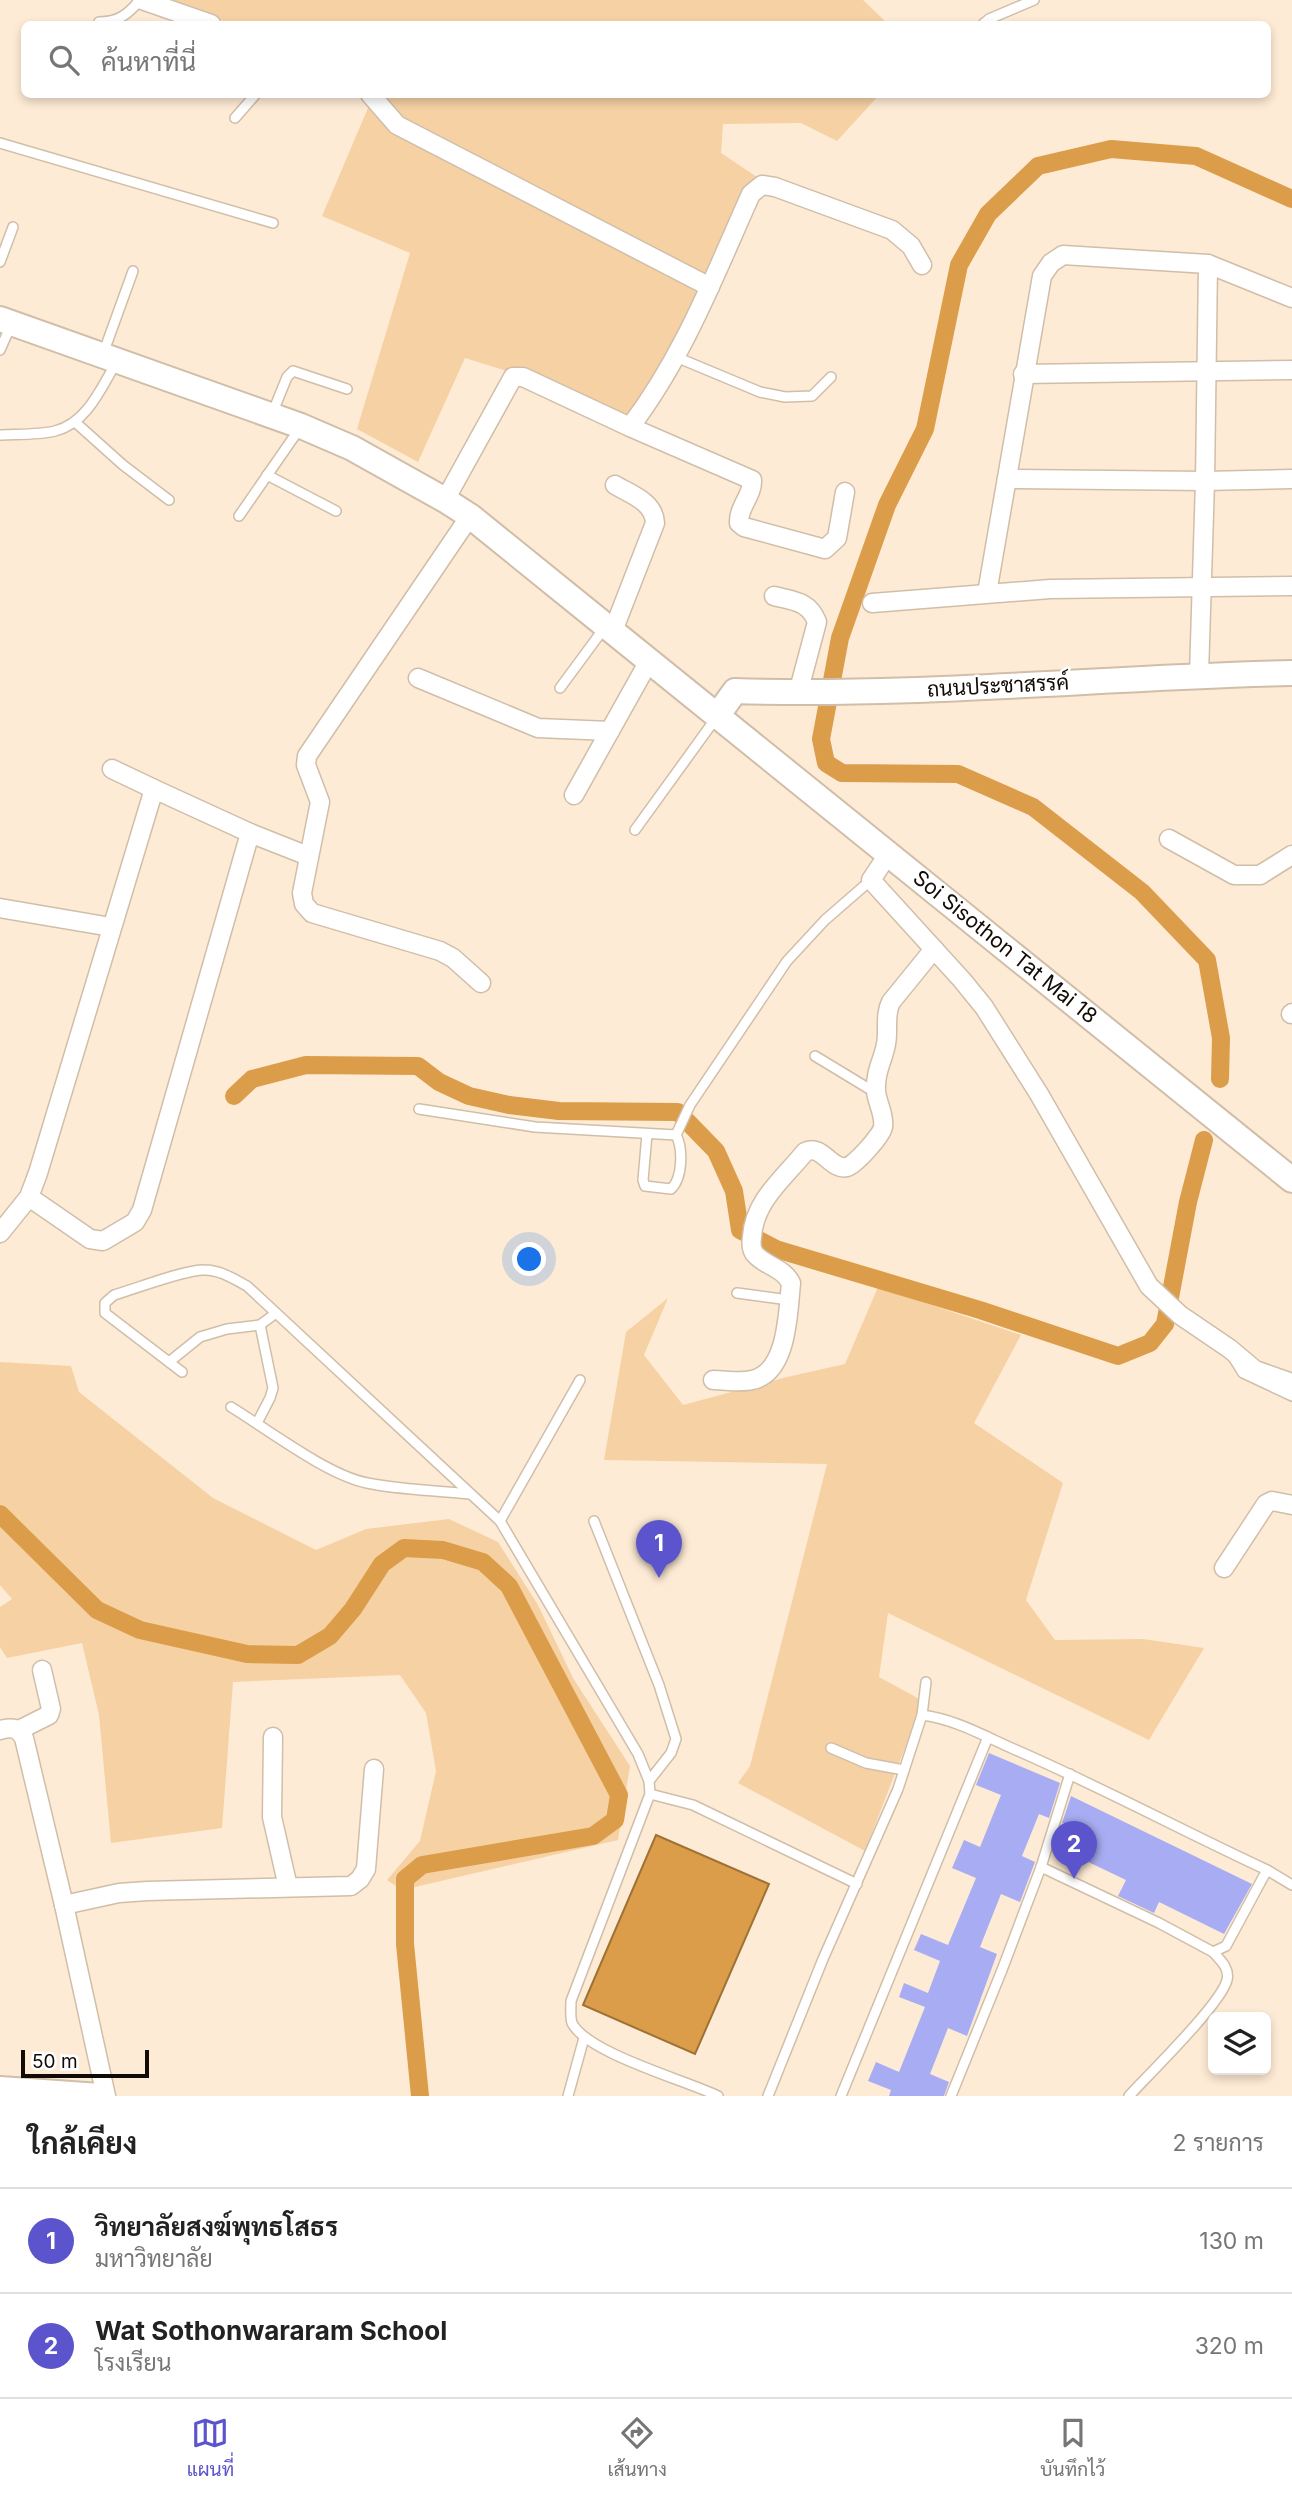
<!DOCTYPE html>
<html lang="th">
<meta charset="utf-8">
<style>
:root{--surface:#fff;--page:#f2f2f2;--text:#222;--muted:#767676;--line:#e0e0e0;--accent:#5b54cc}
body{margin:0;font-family:Inter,Sarabun,sans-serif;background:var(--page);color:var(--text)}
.controls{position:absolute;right:21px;bottom:21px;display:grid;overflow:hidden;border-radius:10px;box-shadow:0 4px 10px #0003}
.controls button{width:63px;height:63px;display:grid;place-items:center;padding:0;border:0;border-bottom:2px solid var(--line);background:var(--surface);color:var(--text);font:35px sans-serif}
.scale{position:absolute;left:21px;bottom:18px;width:128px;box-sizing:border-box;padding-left:7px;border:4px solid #110b05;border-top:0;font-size:19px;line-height:24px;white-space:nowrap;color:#110b05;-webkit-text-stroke:5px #fff;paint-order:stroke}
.you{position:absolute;left:530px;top:1260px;width:24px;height:24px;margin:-18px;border:5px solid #fff;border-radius:50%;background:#1a73e8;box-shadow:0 0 0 10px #1a73e833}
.badge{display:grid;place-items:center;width:46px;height:46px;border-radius:50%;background:var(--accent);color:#fff;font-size:23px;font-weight:700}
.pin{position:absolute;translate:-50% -58px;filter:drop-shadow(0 2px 4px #0008)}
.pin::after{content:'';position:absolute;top:37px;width:24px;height:21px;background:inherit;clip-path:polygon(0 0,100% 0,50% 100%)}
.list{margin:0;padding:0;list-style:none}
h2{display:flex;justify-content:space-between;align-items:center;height:91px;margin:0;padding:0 28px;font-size:30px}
h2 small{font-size:23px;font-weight:400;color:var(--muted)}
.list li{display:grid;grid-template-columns:46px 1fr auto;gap:21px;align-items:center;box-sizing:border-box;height:105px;padding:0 28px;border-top:2px solid var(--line)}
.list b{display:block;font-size:26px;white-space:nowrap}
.list p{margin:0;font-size:23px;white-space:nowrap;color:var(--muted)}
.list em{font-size:23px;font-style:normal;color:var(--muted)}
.icon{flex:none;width:38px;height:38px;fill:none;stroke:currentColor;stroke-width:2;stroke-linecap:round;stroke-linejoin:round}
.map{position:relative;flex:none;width:1292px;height:2096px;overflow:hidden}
.search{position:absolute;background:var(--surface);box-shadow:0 4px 10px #0003;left:21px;right:21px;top:21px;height:77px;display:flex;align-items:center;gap:18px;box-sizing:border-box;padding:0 24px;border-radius:10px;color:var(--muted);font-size:26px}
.sheet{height:301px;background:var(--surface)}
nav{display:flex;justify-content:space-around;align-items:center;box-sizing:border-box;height:98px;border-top:2px solid var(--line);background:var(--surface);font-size:19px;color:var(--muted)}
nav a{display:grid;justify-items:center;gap:4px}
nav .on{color:var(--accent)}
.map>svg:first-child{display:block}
.green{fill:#f6d1a4}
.water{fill:#db9d49;stroke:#9e7135;stroke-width:2}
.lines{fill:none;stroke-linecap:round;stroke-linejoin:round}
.canal{stroke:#db9d49;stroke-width:18}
.building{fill:#a8adf3}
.lane-casing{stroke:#d0bea9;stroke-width:12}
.street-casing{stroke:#d0bea9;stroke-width:21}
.secondary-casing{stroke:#d0bea9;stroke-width:28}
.lane{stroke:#fff;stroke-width:9}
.street{stroke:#fff;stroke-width:18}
.secondary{stroke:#fff;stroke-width:24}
.labels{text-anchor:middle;stroke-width:5;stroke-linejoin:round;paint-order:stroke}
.street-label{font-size:21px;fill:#110b05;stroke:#fff}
</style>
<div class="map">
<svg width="1292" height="2096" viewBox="0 0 1292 2096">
<rect width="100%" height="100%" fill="#feebd5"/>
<g class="green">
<polygon points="164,0 863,0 888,24 232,24"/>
<polygon points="384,95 879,95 837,141 801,123 723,124 721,153 757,177 706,277 398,118"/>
<polygon points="368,108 449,156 690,282 701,293 639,409 625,418 545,383 465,358 418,462 357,429 410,253 322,216"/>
<polygon points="878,1287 1021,1335 974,1423 1063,1483 1026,1600 1055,1640 1143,1639 1204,1648 1149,1740 888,1613 879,1677 923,1701 865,1851 738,1783 750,1766 827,1464 604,1460 626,1332 668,1298 644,1355 683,1405 787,1377 845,1364"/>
<polygon points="0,1362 71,1366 79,1392 213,1498 316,1550 366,1529 449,1519 498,1542 538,1605 573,1678 630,1766 618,1840 402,1890 387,1880 420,1841 436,1771 426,1713 400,1675 233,1682 222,1828 111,1843 99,1715 82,1643 7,1658 0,1647 0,1607 12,1599 0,1585"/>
</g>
<polygon class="water" points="656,1835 769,1884 695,2054 583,2005"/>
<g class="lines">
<g class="canal">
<polyline points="1220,1079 1221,1038 1207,960 1142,892 1033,807 958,774 842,773 826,763 821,739 840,638 887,505 925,429 959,265 988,214 1038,166 1111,149 1196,156 1292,199"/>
<polyline points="234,1096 252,1079 306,1065 418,1066 439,1082 469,1096 509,1105 559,1111 678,1112 716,1151 734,1191 740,1230 776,1249 980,1310 1118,1356 1150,1343 1165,1324 1188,1202 1204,1140"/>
<polyline points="0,1514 97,1610 140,1630 247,1654 298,1655 330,1636 353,1609 382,1564 404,1548 443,1550 483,1562 509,1586 619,1795 615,1820 593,1836 422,1865 405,1879 405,1944 420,2096"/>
</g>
</g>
<g class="building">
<polygon points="989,1753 1060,1783 1049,1818 1039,1814 1022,1856 1035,1862 1020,1902 1001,1894 980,1947 997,1954 967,2036 948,2028 930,2074 949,2082 944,2096 889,2096 891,2090 868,2081 876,2062 899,2072 925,2007 899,1997 904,1983 928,1993 940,1961 914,1950 921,1934 948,1945 976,1878 952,1868 964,1840 980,1847 1001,1795 976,1785"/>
<polygon points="1071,1796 1252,1884 1224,1934 1159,1902 1154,1913 1118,1896 1126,1880 1061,1849 1071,1827 1062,1823"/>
</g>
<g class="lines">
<g class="lane-casing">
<g id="lane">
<path d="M99 22C119 22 128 14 140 0"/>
<polyline points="983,24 989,19 1034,0"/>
<polyline points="235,118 256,94"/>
<polyline points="0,143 273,223"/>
<polyline points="0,262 13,227"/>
<polyline points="0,350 11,325"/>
<polyline points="103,354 133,271"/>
<polyline points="676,357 760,392 785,397 812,396 831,377"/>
<polyline points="272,414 287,377 293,371 347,389"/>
<polyline points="75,422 123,465 169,500"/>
<path d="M0 435C18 434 38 435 55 431 87 423 101 388 116 363"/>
<polyline points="267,475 336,511"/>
<polyline points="239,516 300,428"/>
<polyline points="560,688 605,627"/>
<polyline points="635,830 716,718"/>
<polyline points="815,1056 876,1093"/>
<polyline points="419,1109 535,1127 676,1135"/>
<path d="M647 1134 643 1180 645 1186 671 1189C683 1178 683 1148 676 1135L690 1105 787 961 825 920 871 880"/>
<polyline points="737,1293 789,1300"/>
<polyline points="1233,1357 1243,1373 1292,1396"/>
<polyline points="169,1362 200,1337 227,1329 260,1325 276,1313"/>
<path d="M182 1372 105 1313V1303L114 1295C135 1289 186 1269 205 1270 220 1270 234 1279 247 1286L500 1521 638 1754 649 1781 650 1794 571 2001C571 2008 570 2017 572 2023 587 2053 685 2080 718 2096"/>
<path d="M231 1407C267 1429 327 1475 367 1483 400 1490 436 1490 469 1494"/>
<polyline points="257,1423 270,1398 273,1388 260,1325"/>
<polyline points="500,1521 580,1380"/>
<polyline points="594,1521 659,1685 676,1739 671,1753 649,1781"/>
<polyline points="922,1715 926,1682"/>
<polyline points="831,1748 866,1763 904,1770"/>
<polyline points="650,1794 693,1805 857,1884"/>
<polyline points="1041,1867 1070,1774"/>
<polyline points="568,2096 584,2038"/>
<path d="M768 2096 823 1959 898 1789 922 1715C955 1719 986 1737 1016 1750 1101 1787 1183 1831 1267 1870"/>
<polyline points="841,2096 988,1737"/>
<polyline points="951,2096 1002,1970 1041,1867 1159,1923 1213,1952 1226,1946 1267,1870 1292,1885"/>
<path d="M1129 2096C1149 2074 1221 2004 1227 1980 1230 1968 1220 1960 1213 1952"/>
</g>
</g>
<g class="street-casing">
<g id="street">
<polyline points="142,0 211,24"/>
<polyline points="370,94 397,125 710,287"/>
<polyline points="1023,374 1292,370"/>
<path d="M630 427 752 480C753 495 738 507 739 523L744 527 825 549 837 538 845 492"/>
<polyline points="1007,479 1205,481 1292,479"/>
<path d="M445 500 513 377H523L630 427C684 356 715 274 751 194L762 185 775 187 892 230 911 246 922 265"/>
<polyline points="470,516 307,756 306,765 320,802 302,893 304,904 312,913 440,951 453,958 481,983"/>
<polyline points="987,593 1042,276 1051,263 1063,255 1208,264 1292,298"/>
<path d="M774 596C794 601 809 601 817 622L798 693"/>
<polyline points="872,603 1050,589 1292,586"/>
<path d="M613 631 655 523C654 502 632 495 615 485"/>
<polyline points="1199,675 1205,481 1208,264"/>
<polyline points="418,678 538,728 610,731"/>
<polyline points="112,769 154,789"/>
<polyline points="574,795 649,661"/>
<polyline points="1169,839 1234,875 1260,875 1292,855"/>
<polyline points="889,853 871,880 962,980 984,1007 1039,1094 1149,1286 1180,1315 1230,1349 1255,1370 1292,1383"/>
<polyline points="0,908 111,927"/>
<polyline points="1291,1014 1292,1013"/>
<polyline points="29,1197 90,1239 103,1241 135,1222 142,1210 250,833"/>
<polyline points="0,1233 29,1197 38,1173 154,789 250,833 303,854"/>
<path d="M713 1380C726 1380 740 1383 752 1380 788 1373 788 1311 791 1283 783 1267 764 1266 754 1253 751 1248 751 1243 752 1237 754 1201 784 1178 805 1152 822 1143 831 1171 847 1167 855 1165 882 1135 883 1127 885 1115 877 1103 876 1091 875 1071 883 1061 886 1044 889 1029 884 1016 891 1002L934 949"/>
<polyline points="1224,1568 1266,1504 1272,1501 1292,1505"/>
<path d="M0 1730C12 1727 17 1727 24 1738L64 1905 106 2096"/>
<polyline points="19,1730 49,1715 51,1709 42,1670"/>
<polyline points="273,1737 272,1817 288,1887"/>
<polyline points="64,1905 119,1893 147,1891 351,1886 360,1879 366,1869 374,1769"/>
</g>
</g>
<g class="secondary-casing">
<g id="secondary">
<polyline points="0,319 301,426 352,448 445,500 470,516 606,626 1292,1180"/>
<path d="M717 716 735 691C921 697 1106 677 1292 673"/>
<polyline points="0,2089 100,2096"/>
</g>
</g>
<use href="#lane" class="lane"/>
<use href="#street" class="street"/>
<use href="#secondary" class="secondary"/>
</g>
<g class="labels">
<g class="street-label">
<text transform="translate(998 686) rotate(-3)" y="7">ถนนประชาสรรค์</text>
<text transform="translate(1005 947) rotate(39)" y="7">Soi Sisothon Tat Mai 18</text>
</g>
</g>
</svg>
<div class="controls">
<button><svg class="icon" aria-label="layers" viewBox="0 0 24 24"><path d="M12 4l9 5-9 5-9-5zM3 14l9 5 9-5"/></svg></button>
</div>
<div class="scale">50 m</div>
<div class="you"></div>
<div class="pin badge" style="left:659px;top:1578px">1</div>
<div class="pin badge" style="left:1074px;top:1879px">2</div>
<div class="search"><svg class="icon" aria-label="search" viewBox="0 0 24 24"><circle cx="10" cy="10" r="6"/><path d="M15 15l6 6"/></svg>ค้นหาที่นี่</div>
</div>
<section class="sheet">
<h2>ใกล้เคียง<small>2 รายการ</small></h2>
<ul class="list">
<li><span class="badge">1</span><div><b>วิทยาลัยสงฆ์พุทธโสธร</b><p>มหาวิทยาลัย</p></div><em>130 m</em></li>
<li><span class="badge">2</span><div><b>Wat Sothonwararam School</b><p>โรงเรียน</p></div><em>320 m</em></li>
</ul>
</section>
<nav>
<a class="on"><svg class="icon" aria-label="map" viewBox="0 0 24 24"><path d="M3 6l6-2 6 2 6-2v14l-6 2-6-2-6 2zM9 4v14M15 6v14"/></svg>แผนที่</a>
<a><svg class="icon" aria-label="directions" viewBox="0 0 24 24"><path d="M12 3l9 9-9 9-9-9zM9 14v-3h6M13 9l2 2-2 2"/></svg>เส้นทาง</a>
<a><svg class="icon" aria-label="saved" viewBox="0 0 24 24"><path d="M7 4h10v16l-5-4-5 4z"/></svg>บันทึกไว้</a>
</nav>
